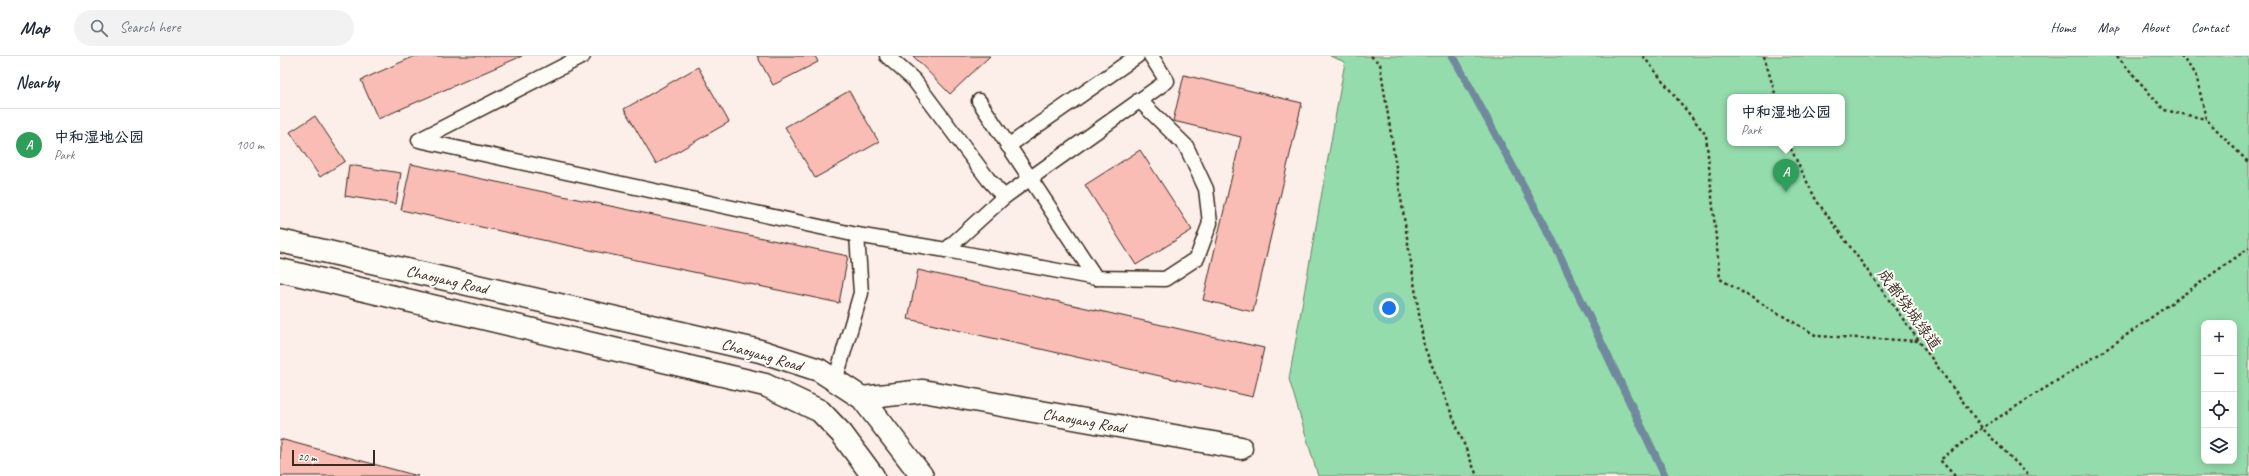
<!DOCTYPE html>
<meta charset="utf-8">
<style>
:root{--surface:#fff;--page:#f2f2f3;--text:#1f2937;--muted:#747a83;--line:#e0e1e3;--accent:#c8321e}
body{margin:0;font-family:Caveat,"LXGW WenKai TC",sans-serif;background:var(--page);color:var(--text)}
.controls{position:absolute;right:12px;bottom:12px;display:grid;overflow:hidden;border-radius:8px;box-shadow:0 2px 10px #0003}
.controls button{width:36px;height:36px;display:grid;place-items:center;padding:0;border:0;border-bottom:1px solid var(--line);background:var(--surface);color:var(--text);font:20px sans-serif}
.scale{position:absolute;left:12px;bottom:10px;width:83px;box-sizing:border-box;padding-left:4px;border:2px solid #3b2a1e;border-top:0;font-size:11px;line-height:14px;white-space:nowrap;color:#3b2a1e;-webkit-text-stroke:3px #fdfcf7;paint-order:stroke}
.you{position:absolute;left:1109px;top:252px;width:14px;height:14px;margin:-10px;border:3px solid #fff;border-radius:50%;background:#1a73e8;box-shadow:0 0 0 6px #1a73e833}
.badge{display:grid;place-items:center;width:26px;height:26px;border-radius:50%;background:var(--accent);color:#fff;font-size:13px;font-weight:700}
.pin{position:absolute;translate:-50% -33px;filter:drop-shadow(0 1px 2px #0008)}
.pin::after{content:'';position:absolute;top:21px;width:14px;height:12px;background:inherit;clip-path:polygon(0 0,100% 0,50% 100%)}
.popup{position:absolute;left:1447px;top:38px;width:118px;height:52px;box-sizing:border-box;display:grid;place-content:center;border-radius:8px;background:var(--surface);filter:drop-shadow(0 1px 3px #0005);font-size:13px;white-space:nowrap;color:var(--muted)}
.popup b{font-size:15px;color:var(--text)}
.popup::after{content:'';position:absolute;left:50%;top:100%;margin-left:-8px;border:8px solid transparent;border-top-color:var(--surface)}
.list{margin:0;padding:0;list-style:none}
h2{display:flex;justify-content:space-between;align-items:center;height:52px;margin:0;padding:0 16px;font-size:17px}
h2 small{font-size:13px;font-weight:400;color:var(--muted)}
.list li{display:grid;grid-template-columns:26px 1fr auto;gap:12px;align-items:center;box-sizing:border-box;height:72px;padding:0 16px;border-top:1px solid var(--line)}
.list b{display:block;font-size:15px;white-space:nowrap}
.list p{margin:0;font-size:13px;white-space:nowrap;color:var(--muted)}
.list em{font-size:13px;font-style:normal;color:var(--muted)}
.icon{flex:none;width:22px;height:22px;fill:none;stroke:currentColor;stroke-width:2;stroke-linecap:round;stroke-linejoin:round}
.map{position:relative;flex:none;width:1969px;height:420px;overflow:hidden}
header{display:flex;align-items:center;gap:24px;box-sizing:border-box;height:56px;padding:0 20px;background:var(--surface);border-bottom:1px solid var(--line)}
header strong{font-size:19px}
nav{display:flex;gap:22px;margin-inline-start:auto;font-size:14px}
.search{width:280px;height:36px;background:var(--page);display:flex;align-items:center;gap:10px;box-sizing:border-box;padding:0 14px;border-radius:22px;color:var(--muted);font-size:15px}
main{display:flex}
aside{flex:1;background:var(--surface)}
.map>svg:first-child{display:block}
.green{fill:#94dcac;stroke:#688365;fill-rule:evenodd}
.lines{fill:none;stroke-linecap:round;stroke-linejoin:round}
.stream{stroke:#71899d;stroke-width:8}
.building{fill:#f9bdb6;stroke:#3b2a1e}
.lane-casing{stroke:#3b2a1e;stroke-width:17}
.street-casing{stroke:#3b2a1e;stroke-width:25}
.secondary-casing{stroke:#3b2a1e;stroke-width:25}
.path{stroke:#3b2a1e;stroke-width:2.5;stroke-dasharray:3 3;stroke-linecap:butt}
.lane{stroke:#fdfcf7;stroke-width:14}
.street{stroke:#fdfcf7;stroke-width:22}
.secondary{stroke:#fdfcf7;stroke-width:22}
.labels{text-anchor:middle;stroke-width:4;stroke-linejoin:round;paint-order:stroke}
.street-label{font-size:16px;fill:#3b2a1e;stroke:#fdfcf7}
</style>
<header>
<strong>Map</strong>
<div class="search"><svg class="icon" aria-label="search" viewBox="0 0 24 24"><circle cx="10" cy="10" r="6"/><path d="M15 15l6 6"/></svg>Search here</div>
<nav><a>Home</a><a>Map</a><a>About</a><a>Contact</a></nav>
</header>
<main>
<aside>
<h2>Nearby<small></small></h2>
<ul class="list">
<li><span class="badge" style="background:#2e9e5b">A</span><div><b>中和湿地公园</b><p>Park</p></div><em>100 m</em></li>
</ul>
</aside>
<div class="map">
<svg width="1969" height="420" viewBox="0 0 1969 420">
<rect width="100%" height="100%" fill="#fcefea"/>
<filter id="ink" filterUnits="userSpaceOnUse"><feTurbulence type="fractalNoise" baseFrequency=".025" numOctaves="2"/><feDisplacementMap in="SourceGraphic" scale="8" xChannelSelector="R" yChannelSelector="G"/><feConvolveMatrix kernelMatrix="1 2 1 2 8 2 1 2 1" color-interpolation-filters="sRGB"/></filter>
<g filter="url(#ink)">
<path class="green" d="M1050 0H1969V420H1038L1009 323 1065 6ZM1450 41H1562V87H1450ZM1924 267H1954V405H1924Z"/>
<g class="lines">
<polyline class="stream" points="1173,0 1271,181 1385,420"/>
</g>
<g class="building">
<polygon points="135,0 242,0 98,63 81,24"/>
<polygon points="477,0 535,0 538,6 493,29"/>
<polygon points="633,0 710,0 670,38"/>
<polygon points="418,11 449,66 376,108 344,53"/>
<polygon points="904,19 1022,47 973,256 923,244 961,81 893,65"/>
<polygon points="569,35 599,86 535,122 505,71"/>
<polygon points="35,60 65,105 40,121 10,76"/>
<polygon points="860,94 912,174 856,209 805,129"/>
<polygon points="131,108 568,200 559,247 121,154"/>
<polygon points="69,109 121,117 116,148 65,140"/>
<polygon points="638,214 984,292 973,341 628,263"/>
<polygon points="0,383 138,420 0,420"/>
</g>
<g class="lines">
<g class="lane-casing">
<g id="lane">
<polyline points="303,0 139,84 577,179 666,194 724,141 708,123 634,24 607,0"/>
<polyline points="699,45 816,222"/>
<polyline points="728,90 857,0"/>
<polyline points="724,141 887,25 871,0"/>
<polyline points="666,194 816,222 885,223 917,202 930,167 926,133 906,90 859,44"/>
<polyline points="555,325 581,237 577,179"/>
</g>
</g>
<g class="street-casing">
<polyline id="street" points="582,342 643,335 961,392"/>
</g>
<g class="secondary-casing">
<g id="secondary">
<polyline points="0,185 480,295 539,314 582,342 642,420"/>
<polyline points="0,214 485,329 540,355 562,378 593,420"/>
</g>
</g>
<g class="path">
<polyline points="1091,0 1100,8 1144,290 1197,420"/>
<polyline points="1363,0 1426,79 1440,223 1537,280 1639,285"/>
<polyline points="1484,0 1496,41"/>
<polyline points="1837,0 1884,54 1926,63"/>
<polyline points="1901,0 1916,18 1926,63 1969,107"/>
<polyline points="1508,87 1536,144 1639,285 1702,372 1749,420"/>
<polyline points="1675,420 1660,404 1702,372 1824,295 1969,192"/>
</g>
<use href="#lane" class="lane"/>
<use href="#street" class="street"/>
<use href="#secondary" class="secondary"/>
</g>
</g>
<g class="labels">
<g class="street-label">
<text transform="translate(167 223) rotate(13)" y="6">Chaoyang Road</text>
<text transform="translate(1630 253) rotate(54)" y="6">成都绕城绿道</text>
<text transform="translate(482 298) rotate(16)" y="6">Chaoyang Road</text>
<text transform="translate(804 364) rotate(10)" y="6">Chaoyang Road</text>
</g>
</g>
</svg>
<div class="controls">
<button>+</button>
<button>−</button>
<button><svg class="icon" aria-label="locate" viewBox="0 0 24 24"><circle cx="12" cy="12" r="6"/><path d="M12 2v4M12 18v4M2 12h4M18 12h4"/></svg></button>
<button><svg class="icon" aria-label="layers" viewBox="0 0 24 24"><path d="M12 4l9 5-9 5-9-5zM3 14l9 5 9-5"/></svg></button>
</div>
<div class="scale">20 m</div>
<div class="you"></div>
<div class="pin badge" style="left:1506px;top:136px;background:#2e9e5b">A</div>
<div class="popup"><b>中和湿地公园</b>Park</div>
</div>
</main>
